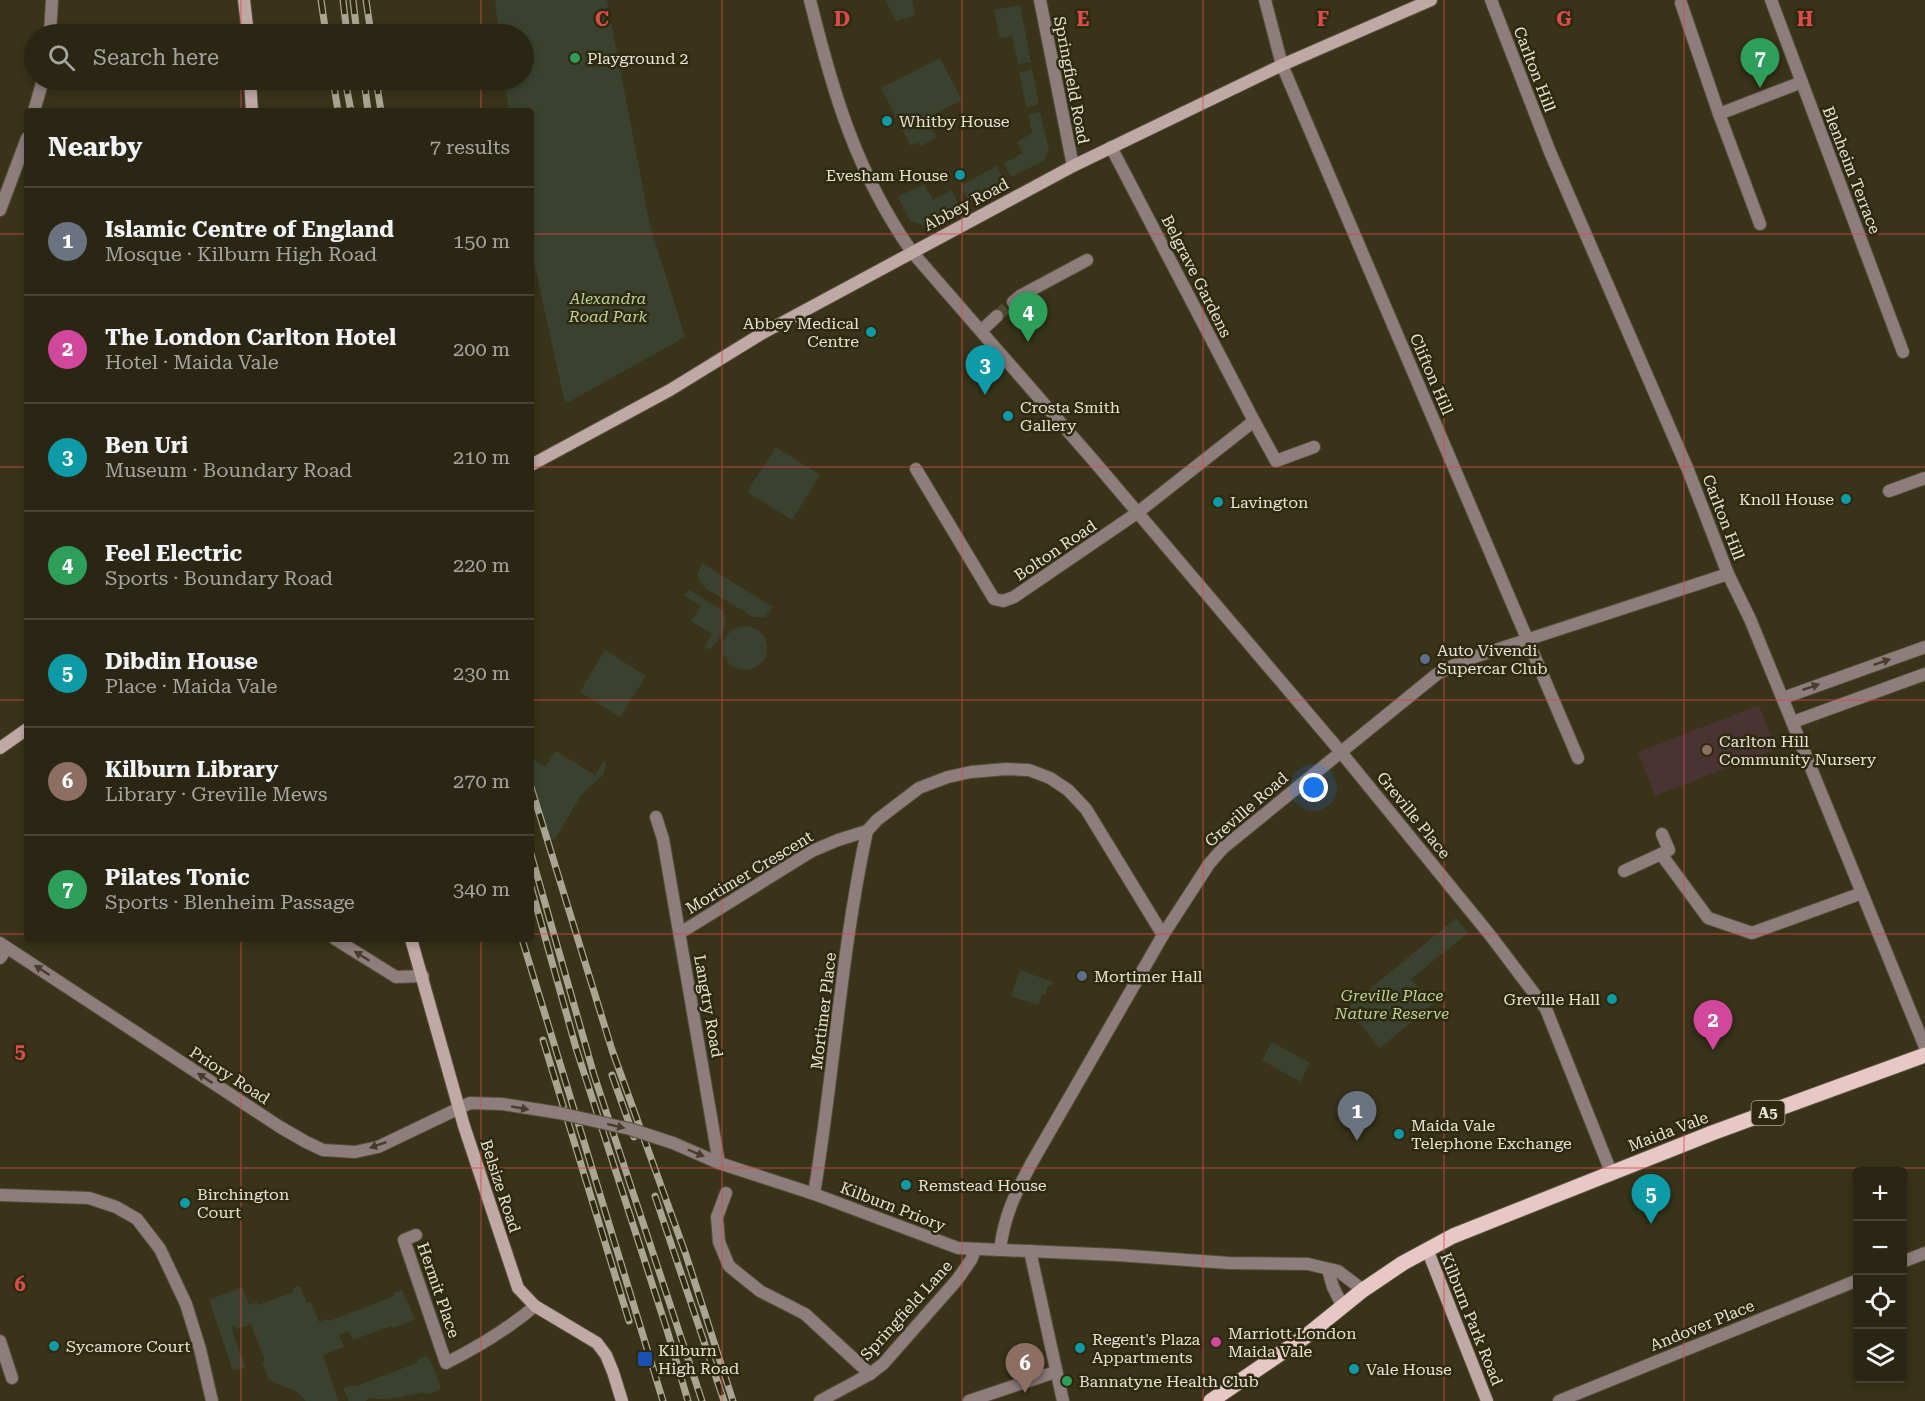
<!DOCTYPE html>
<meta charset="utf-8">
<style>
:root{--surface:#2a2613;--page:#363221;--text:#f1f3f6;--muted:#a5a5a0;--line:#464333;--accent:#f2a17e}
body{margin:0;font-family:"Roboto Serif",serif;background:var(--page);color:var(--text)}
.controls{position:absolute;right:18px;bottom:18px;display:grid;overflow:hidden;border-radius:6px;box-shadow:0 3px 9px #0003}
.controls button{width:54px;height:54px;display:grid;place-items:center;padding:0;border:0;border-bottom:2px solid var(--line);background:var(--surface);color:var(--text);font:30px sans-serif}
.you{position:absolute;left:1314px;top:788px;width:21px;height:21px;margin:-15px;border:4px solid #fff;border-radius:50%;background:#1a73e8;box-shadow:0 0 0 9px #1a73e833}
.badge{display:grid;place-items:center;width:39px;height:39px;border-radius:50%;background:var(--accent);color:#fff;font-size:20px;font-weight:700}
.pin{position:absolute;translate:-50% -50px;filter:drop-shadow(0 2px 3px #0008)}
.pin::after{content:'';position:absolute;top:32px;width:21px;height:18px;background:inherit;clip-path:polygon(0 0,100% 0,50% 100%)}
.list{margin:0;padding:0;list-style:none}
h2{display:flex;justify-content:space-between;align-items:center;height:78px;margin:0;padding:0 24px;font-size:26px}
h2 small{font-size:20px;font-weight:400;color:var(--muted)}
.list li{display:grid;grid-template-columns:39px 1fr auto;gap:18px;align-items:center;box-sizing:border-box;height:108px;padding:0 24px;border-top:2px solid var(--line)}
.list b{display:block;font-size:22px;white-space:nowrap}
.list p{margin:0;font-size:20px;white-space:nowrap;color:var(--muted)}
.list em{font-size:20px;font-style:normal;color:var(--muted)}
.icon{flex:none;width:33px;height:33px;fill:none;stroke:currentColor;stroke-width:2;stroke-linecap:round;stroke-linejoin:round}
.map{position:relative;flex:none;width:1925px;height:1401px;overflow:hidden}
.search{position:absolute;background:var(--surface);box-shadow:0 3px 9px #0003;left:24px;top:24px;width:510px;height:66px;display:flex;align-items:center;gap:15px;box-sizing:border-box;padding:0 21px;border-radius:33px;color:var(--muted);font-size:22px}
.panel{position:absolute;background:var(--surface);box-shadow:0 3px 9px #0003;left:24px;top:108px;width:510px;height:834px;border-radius:6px}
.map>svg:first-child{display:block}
.education{fill:#493433}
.green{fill:#3a422f}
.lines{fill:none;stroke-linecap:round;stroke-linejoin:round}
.minor-tunnel{stroke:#524d35;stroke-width:12;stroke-dasharray:12 6;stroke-linecap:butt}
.minor-casing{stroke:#544f37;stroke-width:14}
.tertiary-casing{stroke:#544f37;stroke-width:14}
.secondary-casing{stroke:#544f37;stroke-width:14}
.primary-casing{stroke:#544f37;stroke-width:17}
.minor{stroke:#8d7d7d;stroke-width:12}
.tertiary{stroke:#8d7d7d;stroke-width:12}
.secondary{stroke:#c0a8a7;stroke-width:12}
.primary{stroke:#e7c8c7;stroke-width:15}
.rail-casing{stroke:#a9a592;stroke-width:7}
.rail{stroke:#2e290f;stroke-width:4.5;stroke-dasharray:14;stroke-linecap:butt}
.tertiary-bridge-casing{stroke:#544f37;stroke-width:14;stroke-linecap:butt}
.tertiary-bridge{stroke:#8d7d7d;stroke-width:12}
.oneway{fill:#463e2a}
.grid{fill:none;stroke:#d94d4a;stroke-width:1.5;stroke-opacity:0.55}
.leisure-dot{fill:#2e9e5b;stroke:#2e290f;stroke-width:2}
.culture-dot{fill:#0f9aa8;stroke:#2e290f;stroke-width:2}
.service-dot{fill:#5c6f8a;stroke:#2e290f;stroke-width:2}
.education-dot{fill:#8d6e63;stroke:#2e290f;stroke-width:2}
.hotel-dot{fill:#d1479c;stroke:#2e290f;stroke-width:2}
.transit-dot{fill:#1a4fb4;stroke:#2e290f;stroke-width:2}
.labels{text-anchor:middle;stroke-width:5;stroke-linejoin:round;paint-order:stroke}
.shield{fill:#2e290f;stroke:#afab99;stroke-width:1.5}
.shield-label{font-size:15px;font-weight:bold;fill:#e6e3d4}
.poi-label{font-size:16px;fill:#e6e3d4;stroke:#2e290f;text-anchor:start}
.street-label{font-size:16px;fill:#e6e3d4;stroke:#2e290f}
.park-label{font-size:16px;font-style:italic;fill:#bbd298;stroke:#2e290f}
.grid-label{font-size:20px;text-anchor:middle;font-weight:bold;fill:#d94d4a;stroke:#2e290f;stroke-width:5;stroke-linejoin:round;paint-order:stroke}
</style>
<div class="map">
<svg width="1925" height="1401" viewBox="0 0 1925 1401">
<rect width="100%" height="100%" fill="#383319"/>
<polygon class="education" points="1759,705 1776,749 1655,796 1638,752"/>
<g class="green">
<polygon points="495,0 607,0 650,225 685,337 565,404 531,248 531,111 509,111 504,80 524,80 524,34 499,34"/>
<polygon points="885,0 912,0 915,16 896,21"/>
<polygon points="1020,5 1031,62 1018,64 1012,36 1000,38 994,10"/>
<polygon points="940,58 962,100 927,118 936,138 921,146 918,142 911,146 881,88"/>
<polygon points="1032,69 1039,104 1026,107 1019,72"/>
<polygon points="1040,112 1049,149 1044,161 1011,177 1004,163 1023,153 1017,142 1032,133 1028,114"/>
<polygon points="997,166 1005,182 969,201 960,186"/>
<polygon points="924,184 933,200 952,190 959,206 923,225 910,221 898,197"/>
<polygon points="776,447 820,475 792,520 747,492"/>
<polygon points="702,563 773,607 765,617 753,617 705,588 698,579 698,573"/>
<path d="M690 590 723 611C730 624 720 640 710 649L704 648 712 634 691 621 701 606 684 595Z"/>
<circle cx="745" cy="648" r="22"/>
<polygon points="605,650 646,676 620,717 580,692"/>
<polygon points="556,751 595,775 604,760 606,766 603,775 581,795 555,839 547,841 531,793 531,758 545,767"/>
<polygon points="1456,918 1468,933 1411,979 1433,1004 1380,1048 1347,1008"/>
<polygon points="1020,970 1053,982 1051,987 1048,986 1045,995 1042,994 1038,1005 1011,996"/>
<polygon points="1272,1042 1310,1063 1300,1082 1262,1060"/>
<polygon points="300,1286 307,1303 311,1302 319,1322 327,1319 329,1321 394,1296 394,1293 402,1290 415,1319 394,1328 391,1326 353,1340 349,1331 339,1335 344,1347 323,1355 338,1401 306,1401 297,1392 269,1380 262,1362 265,1361 251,1324 237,1329 235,1326 231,1328 246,1368 233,1371 209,1300 242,1287 249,1305 257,1302 259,1305 293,1292 293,1288"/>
<path d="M427 1356 433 1366 441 1389 428 1394 422 1392C408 1396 386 1401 372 1398L365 1401H349L343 1388 352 1385 354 1387 419 1362 418 1359Z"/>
</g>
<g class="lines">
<polyline class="minor-tunnel" points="997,316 1013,302"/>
<g class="minor-casing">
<g id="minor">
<polyline points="1040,0 1073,166"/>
<polyline points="1265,0 1282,65 1578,758"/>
<polyline points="1491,0 1550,152 1688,470 1728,574 1750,619 1925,1047"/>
<polyline points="1771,0 1903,352"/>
<polyline points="1681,3 1719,114 1760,224"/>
<polyline points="50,34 52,0"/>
<polyline points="34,111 43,80"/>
<polyline points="1719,114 1802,82"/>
<polyline points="1111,147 1254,421"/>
<polyline points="0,210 27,138"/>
<polyline points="1013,302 1020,296 1087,260"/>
<polyline points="981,331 997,316"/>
<polyline points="916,469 994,599 1003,601 1014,597 1137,513 1254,421 1276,461 1314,447"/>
<polyline points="1889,491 1925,478"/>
<polyline points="1783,698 1925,647"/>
<polyline points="1793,722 1925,674"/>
<polyline points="656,817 663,839 719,1163"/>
<polyline points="1662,834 1669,850 1661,854 1708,918 1752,933 1862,893"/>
<polyline points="1624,871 1661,854"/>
<polyline points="680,933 812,851 838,840 867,831 877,820 919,788 948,777 971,772 1006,769 1029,770 1050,778 1068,790 1086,809 1163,935"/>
<polyline points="335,939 396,977 423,976"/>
<polyline points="0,958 7,948"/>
<polyline points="726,1193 717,1217 719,1242 729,1266 760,1291 805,1314 870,1374"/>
<path d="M814 1194C834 1074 841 951 867 831"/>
<polyline points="0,1195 89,1198 116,1207 137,1219 160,1249 186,1304 200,1349 212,1401"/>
<path d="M416 1235 404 1240 446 1363C478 1347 508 1329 535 1306"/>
<path d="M1000 1250C1004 1216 1015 1194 1031 1164L1163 935 1209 864 1223 848 1437 674 1462 661 1728 574"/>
<polyline points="1030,1251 1063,1401"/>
<polyline points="1902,1262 1925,1253"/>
<polyline points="0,1341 12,1378"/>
<polyline points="820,1401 870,1374 883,1364 957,1280 971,1260 975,1250"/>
<polyline points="969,1401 1055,1372"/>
<polyline points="1559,1401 1858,1280"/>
</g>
</g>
<g class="tertiary-casing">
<g id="tertiary">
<path d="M810 0C833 93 856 172 912 252L1093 460 1340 751 1490 935 1546 1009 1611 1172"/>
<polyline points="0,943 280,1127 306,1142 323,1150 355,1152 378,1147 470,1103 502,1104 559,1113"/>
<polyline points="673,1143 719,1163 814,1194 958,1248 1117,1255 1229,1263 1308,1264 1338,1271 1363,1290"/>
<polyline points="1328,1270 1333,1287 1342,1305"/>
</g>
</g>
<g class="secondary-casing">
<g id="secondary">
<polyline points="244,0 248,34"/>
<polyline points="250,80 252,111"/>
<polyline points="531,465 670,390 761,334 1073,166 1282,65 1431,0"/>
<polyline points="0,748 27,729"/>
<polyline points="411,939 464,1126 518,1288 535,1306 597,1343 606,1355 613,1372 622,1401"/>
<polyline points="1427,1249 1487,1401"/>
</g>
</g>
<g class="primary-casing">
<polyline id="primary" points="1211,1401 1306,1336 1363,1290 1403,1263 1453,1236 1712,1133 1925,1055"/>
</g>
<use href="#minor" class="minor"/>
<use href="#tertiary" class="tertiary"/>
<use href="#secondary" class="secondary"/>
<use href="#primary" class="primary"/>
<g class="rail-casing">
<g id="rail">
<polyline points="321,0 326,34"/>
<polyline points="343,0 347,34"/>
<polyline points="353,0 357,34"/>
<polyline points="366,0 371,34"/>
<polyline points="333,80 338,111"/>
<polyline points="345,80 351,111"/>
<polyline points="364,80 368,111"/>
<polyline points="376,80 381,111"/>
<polyline points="531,787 612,1050 686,1255 733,1401"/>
<polyline points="531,854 594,1075 702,1401"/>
<polyline points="531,887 576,1048 667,1330 688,1401"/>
<polyline points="522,939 663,1401"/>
<polyline points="543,1040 629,1321"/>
<polyline points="612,1075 634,1137"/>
<polyline points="655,1196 724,1401"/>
</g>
</g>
<use href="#rail" class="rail"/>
<g class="tertiary-bridge-casing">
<polyline id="tertiary-bridge" points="559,1113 630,1129 673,1143"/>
</g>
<use href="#tertiary-bridge" class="tertiary-bridge"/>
</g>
<defs><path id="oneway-solid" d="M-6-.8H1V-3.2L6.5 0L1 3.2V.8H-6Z" transform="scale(1.5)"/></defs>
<g class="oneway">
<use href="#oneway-solid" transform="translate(1882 662) rotate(-19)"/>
<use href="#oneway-solid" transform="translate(1811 687) rotate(-19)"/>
<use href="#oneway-solid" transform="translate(362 956) rotate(-148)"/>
<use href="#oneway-solid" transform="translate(42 970) rotate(-147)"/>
<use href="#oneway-solid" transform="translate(205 1078) rotate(-147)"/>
<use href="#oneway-solid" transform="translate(520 1108) rotate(10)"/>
<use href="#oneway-solid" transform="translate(616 1126) rotate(13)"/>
<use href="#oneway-solid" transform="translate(378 1145) rotate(161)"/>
<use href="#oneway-solid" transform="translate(696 1153) rotate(23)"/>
</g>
<path class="grid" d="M241 0V34M481 0V34M722 0V1401M962 0V1401M1203 0V1401M1444 0V1401M1684 0V1401M241 80V111M481 80V111M0 234H27M531 234H1925M0 467H27M531 467H1925M0 700H27M531 700H1925M0 934H27M531 934H1925M241 939V1401M481 939V1401M0 1168H1925"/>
<g class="leisure-dot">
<circle cx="575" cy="58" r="6"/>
<circle cx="1067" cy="1381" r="6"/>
</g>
<g class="culture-dot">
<circle cx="887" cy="121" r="6"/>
<circle cx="960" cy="175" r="6"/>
<circle cx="871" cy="332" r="6"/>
<circle cx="1008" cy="416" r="6"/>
<circle cx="1846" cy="499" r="6"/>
<circle cx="1218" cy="502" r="6"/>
<circle cx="1612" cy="999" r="6"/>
<circle cx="1399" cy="1134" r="6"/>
<circle cx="906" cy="1185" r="6"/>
<circle cx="185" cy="1203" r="6"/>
<circle cx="54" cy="1346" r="6"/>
<circle cx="1080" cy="1348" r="6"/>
<circle cx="1354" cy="1369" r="6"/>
</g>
<g class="service-dot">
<circle cx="1425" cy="659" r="6"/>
<circle cx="1082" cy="976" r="6"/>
</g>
<circle class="education-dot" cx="1707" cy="750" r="6"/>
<circle class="hotel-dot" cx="1216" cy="1342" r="6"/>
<rect class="transit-dot" x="637" y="1351" width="16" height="16" rx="3"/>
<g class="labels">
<rect class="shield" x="1751.5" y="1101" width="33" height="24" rx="4.5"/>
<g class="shield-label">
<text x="1768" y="1118">A5</text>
</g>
<g class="poi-label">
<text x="587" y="64">Playground 2</text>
<text x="899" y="127">Whitby House</text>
<text x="948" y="181" text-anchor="end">Evesham House</text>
<text x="859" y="329" text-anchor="end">Abbey Medical<tspan x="859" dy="18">Centre</tspan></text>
<text x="1020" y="413">Crosta Smith<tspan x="1020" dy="18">Gallery</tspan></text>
<text x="1834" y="505" text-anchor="end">Knoll House</text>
<text x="1230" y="508">Lavington</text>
<text x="1437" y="656">Auto Vivendi<tspan x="1437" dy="18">Supercar Club</tspan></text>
<text x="1719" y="747">Carlton Hill<tspan x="1719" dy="18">Community Nursery</tspan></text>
<text x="1094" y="982">Mortimer Hall</text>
<text x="1600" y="1005" text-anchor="end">Greville Hall</text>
<text x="1411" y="1131">Maida Vale<tspan x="1411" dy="18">Telephone Exchange</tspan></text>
<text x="918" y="1191">Remstead House</text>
<text x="197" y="1200">Birchington<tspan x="197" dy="18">Court</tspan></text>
<text x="1228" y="1339">Marriott London<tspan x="1228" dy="18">Maida Vale</tspan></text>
<text x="1092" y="1345">Regent's Plaza<tspan x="1092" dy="18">Appartments</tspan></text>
<text x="66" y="1352">Sycamore Court</text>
<text x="658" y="1356">Kilburn<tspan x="658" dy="18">High Road</tspan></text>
<text x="1366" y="1375">Vale House</text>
<text x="1079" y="1387">Bannatyne Health Club</text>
</g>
<g class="street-label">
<text transform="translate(1535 69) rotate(69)" y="6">Carlton Hill</text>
<text transform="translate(1072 80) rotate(79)" y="6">Springfield Road</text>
<text transform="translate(1852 170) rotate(69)" y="6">Blenheim Terrace</text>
<text transform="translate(966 204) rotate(-28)" y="6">Abbey Road</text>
<text transform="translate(1197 276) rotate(63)" y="6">Belgrave Gardens</text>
<text transform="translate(1432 374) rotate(67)" y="6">Clifton Hill</text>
<text transform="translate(1724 517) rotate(69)" y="6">Carlton Hill</text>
<text transform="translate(1055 550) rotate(-34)" y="6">Bolton Road</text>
<text transform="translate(1246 809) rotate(-41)" y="6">Greville Road</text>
<text transform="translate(1414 815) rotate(51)" y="6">Greville Place</text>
<text transform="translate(749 872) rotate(-31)" y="6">Mortimer Crescent</text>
<text transform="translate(709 1006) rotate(80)" y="6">Langtry Road</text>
<text transform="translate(823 1011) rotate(-83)" y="6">Mortimer Place</text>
<text transform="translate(230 1075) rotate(33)" y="6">Priory Road</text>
<text transform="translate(1668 1131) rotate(-21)" y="6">Maida Vale</text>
<text transform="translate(501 1186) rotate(72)" y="6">Belsize Road</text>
<text transform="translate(893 1206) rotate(21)" y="6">Kilburn Priory</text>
<text transform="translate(439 1290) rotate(71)" y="6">Hermit Place</text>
<text transform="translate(906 1310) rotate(-48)" y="6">Springfield Lane</text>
<text transform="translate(1472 1319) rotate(68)" y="6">Kilburn Park Road</text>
<text transform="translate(1702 1325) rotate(-22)" y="6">Andover Place</text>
</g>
<g class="park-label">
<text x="608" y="304">Alexandra<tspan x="608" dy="18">Road Park</tspan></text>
<text x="1392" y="1001">Greville Place<tspan x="1392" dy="18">Nature Reserve</tspan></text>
</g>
</g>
<g class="grid-label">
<text x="602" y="26">C</text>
<text x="842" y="26">D</text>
<text x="1083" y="26">E</text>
<text x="1323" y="26">F</text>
<text x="1564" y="26">G</text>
<text x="1805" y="26">H</text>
<text x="20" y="1058">5</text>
<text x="20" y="1291">6</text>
</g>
</svg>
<div class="controls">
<button>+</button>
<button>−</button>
<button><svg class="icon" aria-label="locate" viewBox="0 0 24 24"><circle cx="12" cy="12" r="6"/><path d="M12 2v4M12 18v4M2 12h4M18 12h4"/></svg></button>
<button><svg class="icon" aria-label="layers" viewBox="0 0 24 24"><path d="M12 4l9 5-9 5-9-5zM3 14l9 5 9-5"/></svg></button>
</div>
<div class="you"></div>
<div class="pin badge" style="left:1357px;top:1141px;background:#6b7280">1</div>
<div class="pin badge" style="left:1713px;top:1050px;background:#d1479c">2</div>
<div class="pin badge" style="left:985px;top:395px;background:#0f9aa8">3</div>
<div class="pin badge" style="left:1028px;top:342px;background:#2e9e5b">4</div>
<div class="pin badge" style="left:1651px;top:1224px;background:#0f9aa8">5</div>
<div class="pin badge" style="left:1025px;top:1393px;background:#8d6e63">6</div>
<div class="pin badge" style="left:1760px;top:88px;background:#2e9e5b">7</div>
<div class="search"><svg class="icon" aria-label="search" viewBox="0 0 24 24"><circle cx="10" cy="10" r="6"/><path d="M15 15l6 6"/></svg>Search here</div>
<section class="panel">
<h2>Nearby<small>7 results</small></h2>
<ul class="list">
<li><span class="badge" style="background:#6b7280">1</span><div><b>Islamic Centre of England</b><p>Mosque · Kilburn High Road</p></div><em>150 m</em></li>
<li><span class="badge" style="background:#d1479c">2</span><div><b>The London Carlton Hotel</b><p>Hotel · Maida Vale</p></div><em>200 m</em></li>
<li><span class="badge" style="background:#0f9aa8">3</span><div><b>Ben Uri</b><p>Museum · Boundary Road</p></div><em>210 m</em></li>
<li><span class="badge" style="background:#2e9e5b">4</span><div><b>Feel Electric</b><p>Sports · Boundary Road</p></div><em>220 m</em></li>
<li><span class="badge" style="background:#0f9aa8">5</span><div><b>Dibdin House</b><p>Place · Maida Vale</p></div><em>230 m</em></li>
<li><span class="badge" style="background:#8d6e63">6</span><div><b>Kilburn Library</b><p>Library · Greville Mews</p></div><em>270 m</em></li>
<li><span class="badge" style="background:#2e9e5b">7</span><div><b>Pilates Tonic</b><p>Sports · Blenheim Passage</p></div><em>340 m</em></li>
</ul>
</section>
</div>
